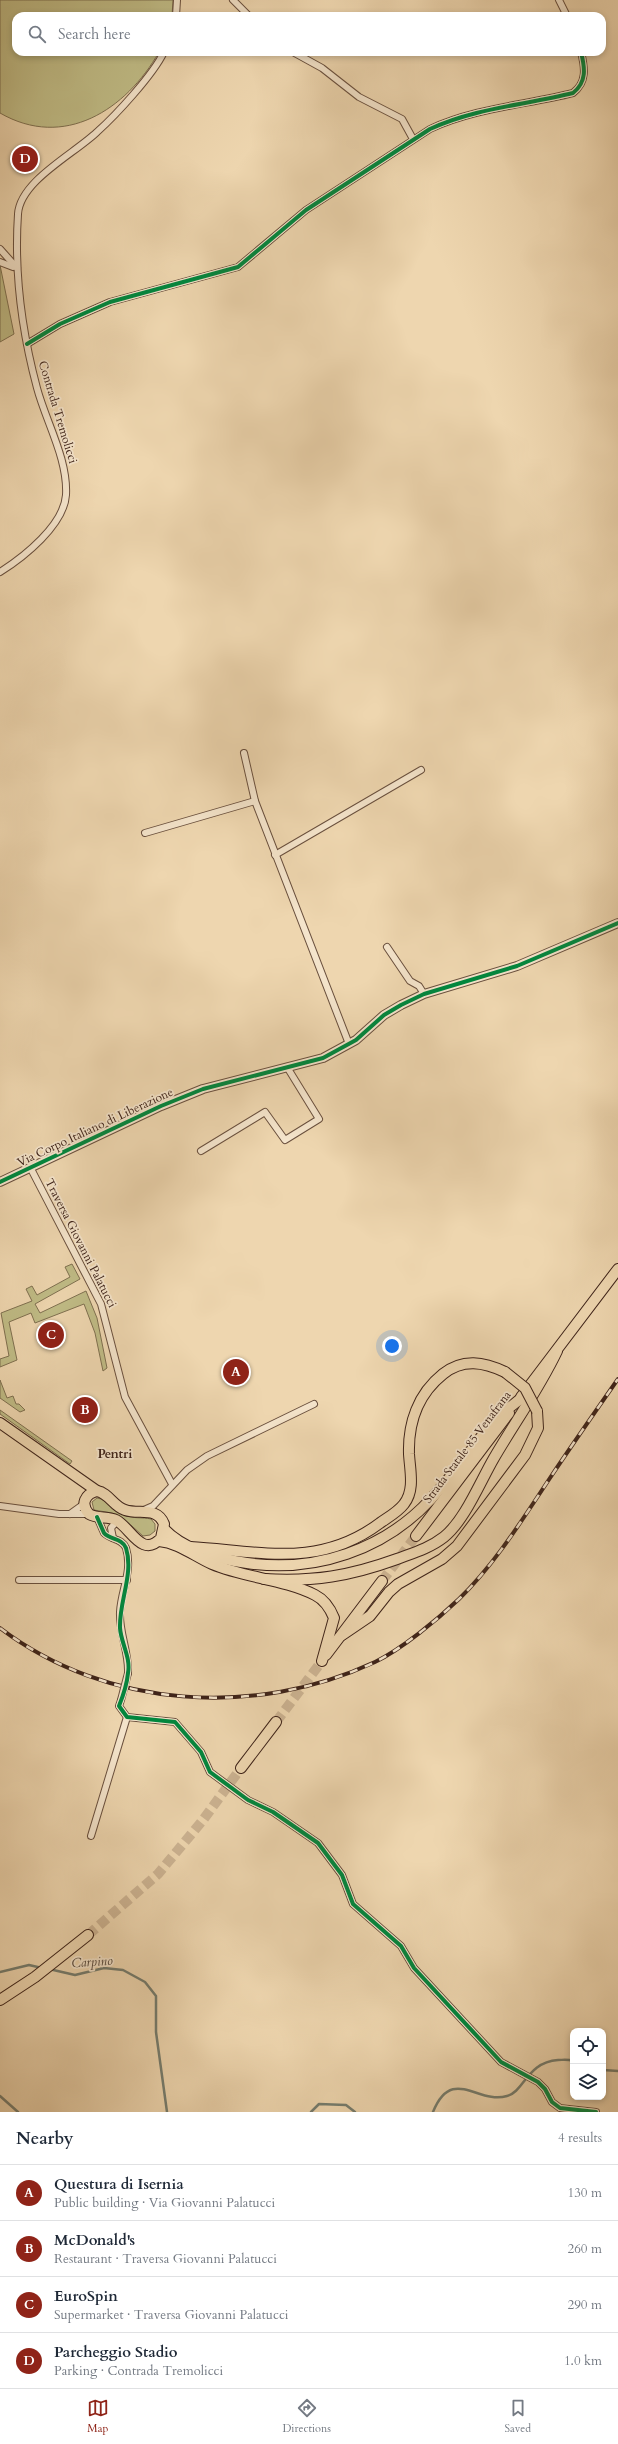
<!DOCTYPE html>
<meta charset="utf-8">
<style>
:root{--surface:#fff;--page:#f2f2f3;--text:#1f2937;--muted:#747a83;--line:#e0e1e3;--accent:#8f2418}
body{margin:0;font-family:Cardo,serif;background:var(--page);color:var(--text)}
.controls{position:absolute;right:12px;bottom:12px;display:grid;overflow:hidden;border-radius:8px;box-shadow:0 2px 6px #0003}
.controls button{width:36px;height:36px;display:grid;place-items:center;padding:0;border:0;border-bottom:1px solid var(--line);background:var(--surface);color:var(--text);font:20px sans-serif}
.you{position:absolute;left:392px;top:1346px;width:14px;height:14px;margin:-10px;border:3px solid #fff;border-radius:50%;background:#1a73e8;box-shadow:0 0 0 6px #1a73e833}
.badge{display:grid;place-items:center;width:26px;height:26px;border-radius:50%;background:var(--accent);color:#fff;font-size:13px;font-weight:700}
.pin{position:absolute;translate:-50% -50%;border:2px solid #fff;box-shadow:0 1px 4px #0006}
.list{margin:0;padding:0;list-style:none}
h2{display:flex;justify-content:space-between;align-items:center;height:52px;margin:0;padding:0 16px;font-size:17px}
h2 small{font-size:13px;font-weight:400;color:var(--muted)}
.list li{display:grid;grid-template-columns:26px 1fr auto;gap:12px;align-items:center;box-sizing:border-box;height:56px;padding:0 16px;border-top:1px solid var(--line)}
.list b{display:block;font-size:15px;white-space:nowrap}
.list p{margin:0;font-size:13px;white-space:nowrap;color:var(--muted)}
.list em{font-size:13px;font-style:normal;color:var(--muted)}
.icon{flex:none;width:22px;height:22px;fill:none;stroke:currentColor;stroke-width:2;stroke-linecap:round;stroke-linejoin:round}
.map{position:relative;flex:none;width:618px;height:2112px;overflow:hidden}
.search{position:absolute;background:var(--surface);box-shadow:0 2px 6px #0003;left:12px;right:12px;top:12px;height:44px;display:flex;align-items:center;gap:10px;box-sizing:border-box;padding:0 14px;border-radius:12px;color:var(--muted);font-size:15px}
.sheet{height:276px;background:var(--surface)}
nav{display:flex;justify-content:space-around;align-items:center;box-sizing:border-box;height:56px;border-top:1px solid var(--line);background:var(--surface);font-size:11px;color:var(--muted)}
nav a{display:grid;justify-items:center;gap:2px}
nav .on{color:var(--accent)}
.map>svg:first-child{display:block}
.green{fill:#c0bc86;stroke:#7f7050}
.lines{fill:none;stroke-linecap:round;stroke-linejoin:round}
.stream{stroke:#757d6f;stroke-width:2.5}
.trunk-tunnel{stroke:#cbb291;stroke-width:10;stroke-dasharray:10 5;stroke-linecap:butt}
.minor-casing{stroke:#6a503e;stroke-width:8}
.tertiary-casing{stroke:#6a503e;stroke-width:10}
.primary-casing{stroke:#3e2319;stroke-width:12}
.trunk-casing{stroke:#3e2319;stroke-width:12}
.minor{stroke:#f4e4cb;stroke-width:6}
.tertiary{stroke:#f4e4cb;stroke-width:8}
.primary{stroke:#eed6af;stroke-width:10}
.trunk{stroke:#eed6af;stroke-width:10}
.rail-casing{stroke:#3e2319;stroke-width:4}
.rail{stroke:#f4e4cb;stroke-width:2.5;stroke-dasharray:8;stroke-linecap:butt}
.minor-bridge-casing{stroke:#6a503e;stroke-width:8;stroke-linecap:butt}
.trunk-bridge-casing{stroke:#3e2319;stroke-width:12;stroke-linecap:butt}
.minor-bridge{stroke:#f4e4cb;stroke-width:6}
.trunk-bridge{stroke:#eed6af;stroke-width:10}
.cycleway-casing{stroke:#f4e4cb;stroke-width:6}
.cycleway{stroke:#00873e;stroke-width:4}
.labels{text-anchor:middle;stroke-width:3.5;stroke-linejoin:round;paint-order:stroke}
.street-label{font-size:12px;fill:#3e2319;stroke:#f4e4cb}
.neighbourhood-label{font-size:13px;font-weight:bold;fill:#3e2319;stroke:#f4e4cb}
.water-label{font-size:13px;font-style:italic;fill:#55483d;stroke:#f4e4cb}
</style>
<div class="map">
<svg width="618" height="2112" viewBox="0 0 618 2112">
<rect width="100%" height="100%" fill="#eed6af"/>
<filter id="stains"><feTurbulence type="fractalNoise" baseFrequency=".005" numOctaves="4"/><feColorMatrix values="0 0 0 0 .2 0 0 0 0 .09 0 0 0 0 .02 0 0 0 .5 -.17"/></filter>
<radialGradient id="worn" r=".72"><stop offset=".6" stop-color="#630" stop-opacity="0"/><stop offset="1" stop-color="#630" stop-opacity=".3"/></radialGradient>
<g class="green">
<path d="M0 0H173L172 16H16V52H159C126 110 64 150 0 113Z"/>
<polygon points="0,265 14,334 0,342"/>
<polygon points="72,1264 80,1279 35,1304 40,1313 86,1291 97,1318 107,1368 103,1371 95,1333 84,1304 35,1323 31,1313 9,1322 17,1360 0,1367 0,1359 9,1356 1,1313 32,1301 26,1289 32,1286 37,1295 70,1277 65,1267"/>
<polygon points="0,1380 7,1398 13,1396 16,1404 19,1404 25,1410 20,1412 0,1398"/>
<polygon points="0,1410 72,1461 70,1464 0,1414"/>
<path d="M97 1498C106 1499 115 1511 125 1515 133 1519 142 1517 151 1519L155 1524V1531L150 1535 143 1536 123 1518 112 1513 94 1510 92 1502Z"/>
</g>
<g class="lines">
<g class="stream">
<polyline points="49,1969 75,1975 104,1968 123,1970 145,1982 156,1996 156,2032 167,2112"/>
<polyline points="0,1972 29,1965 42,1968"/>
<polyline points="603,2070 618,2071"/>
<polyline points="0,2096 18,2112"/>
<polyline points="311,2112 319,2104 346,2105 355,2112"/>
<path d="M433 2112C452 2065 478 2105 507 2096 524 2092 527 2062 558 2060 563 2060 568 2059 573 2061"/>
</g>
<g class="trunk-tunnel">
<polyline points="382,1581 416,1536"/>
<polyline points="276,1722 322,1661"/>
<polyline points="88,1935 158,1874 203,1820 241,1768"/>
</g>
<g class="minor-casing">
<g id="minor">
<polyline points="233,0 249,16"/>
<polyline points="559,0 567,16"/>
<polyline points="176,16 177,0"/>
<polyline points="293,52 322,68 359,97 402,119 413,139"/>
<polyline points="0,249 17,268"/>
<polyline points="0,262 13,267"/>
<path d="M27 344 60 324 110 302 238 267 306 210 430 129C475 108 525 105 573 93 587 82 585 68 581 52"/>
<path d="M0 572C24 557 64 525 66 495 68 459 46 422 37 388 22 332 14 273 18 214 20 181 74 154 97 132 116 115 153 75 164 52"/>
<polyline points="244,753 255,801 349,1044"/>
<polyline points="145,833 255,801"/>
<polyline points="275,855 421,770"/>
<polyline points="387,947 410,981 419,986 424,994"/>
<polyline points="201,1151 265,1112 285,1140 319,1119 287,1067"/>
<polyline points="30,1167 101,1304 125,1397 172,1484"/>
<polyline points="0,1506 59,1514 89,1514"/>
<polyline points="144,1510 153,1506 187,1470 207,1456 314,1404"/>
<polyline points="70,1514 84,1504"/>
<path d="M97 1517 104 1533C110 1540 122 1538 126 1548 133 1571 121 1590 120 1612 119 1633 129 1652 128 1673"/>
<polyline points="113,1538 111,1528 117,1521"/>
<polyline points="19,1580 127,1580"/>
<polyline points="121,1700 119,1706 127,1717 175,1722 201,1752 210,1772 248,1800 273,1812 318,1843 342,1875 353,1904 401,1946 414,1968 501,2062 538,2082 545,2089 552,2102 560,2108 596,2112"/>
<polyline points="91,1836 127,1717"/>
</g>
</g>
<g class="tertiary-casing">
<polyline id="tertiary" points="0,1182 161,1106 203,1089 323,1058 356,1040 384,1015 401,1005 424,994 517,966 618,923"/>
</g>
<g class="primary-casing">
<g id="primary">
<polyline points="0,1423 97,1491"/>
<path d="M97 1491C109 1493 113 1506 125 1510 139 1515 157 1506 164 1524L161 1538C142 1559 131 1528 116 1520 108 1516 97 1519 89 1514 80 1504 85 1494 97 1491Z"/>
</g>
</g>
<g class="trunk-casing">
<g id="trunk">
<polyline points="521,1397 618,1269"/>
<path d="M164 1529C184 1550 219 1559 247 1563 315 1573 384 1550 431 1499 446 1483 460 1465 473 1448 480 1439 486 1429 494 1421 501 1413 511 1407 519 1400"/>
<polyline points="416,1536 509,1413"/>
<path d="M159 1541C179 1543 194 1556 212 1564 245 1578 283 1579 315 1595 325 1600 330 1608 334 1618L322 1661"/>
<path d="M190 1547C259 1551 319 1569 380 1523 387 1518 398 1512 404 1504 415 1490 410 1471 409 1454 408 1423 418 1394 443 1374 463 1358 484 1362 505 1372"/>
<path d="M264 1579C314 1582 350 1576 397 1559 413 1553 430 1548 444 1537 465 1520 480 1482 494 1458 515 1422 539 1389 557 1351"/>
<polyline points="342,1635 370,1616 389,1592 398,1584 442,1559 457,1546 525,1455 538,1428 537,1411"/>
<polyline points="326,1655 382,1581"/>
<polyline points="241,1768 276,1722"/>
<polyline points="0,2000 35,1977 88,1935"/>
</g>
</g>
<use href="#minor" class="minor"/>
<use href="#tertiary" class="tertiary"/>
<use href="#primary" class="primary"/>
<use href="#trunk" class="trunk"/>
<g class="rail-casing">
<path id="rail" d="M0 1628C107 1709 255 1718 375 1662 402 1649 438 1619 459 1599 495 1564 522 1520 550 1478 572 1445 595 1412 618 1379"/>
</g>
<use href="#rail" class="rail"/>
<g class="minor-bridge-casing">
<polyline id="minor-bridge" points="121,1700 128,1673"/>
</g>
<g class="trunk-bridge-casing">
<polyline id="trunk-bridge" points="505,1372 525,1388 537,1411"/>
</g>
<use href="#minor-bridge" class="minor-bridge"/>
<use href="#trunk-bridge" class="trunk-bridge"/>
<g class="cycleway-casing">
<g id="cycleway">
<path d="M27 344 60 324 110 302 238 267 306 210 430 129C475 108 525 105 573 93 587 82 585 68 581 52"/>
<polyline points="0,1182 161,1106 203,1089 323,1058 356,1040 384,1015 401,1005 424,994 517,966 618,923"/>
<path d="M97 1517 104 1533C110 1540 122 1538 126 1548 134 1574 119 1601 120 1628 121 1643 131 1658 128 1673 127 1684 123 1696 119 1706L127 1717 175 1722 201 1752 210 1772 248 1800 273 1812 318 1843 342 1875 353 1904 401 1946 414 1968 501 2062 538 2082 545 2089 552 2102 560 2108 596 2112"/>
</g>
</g>
<use href="#cycleway" class="cycleway"/>
</g>
<g class="labels">
<g class="street-label">
<text transform="translate(58 412) rotate(73)" y="4">Contrada Tremolicci</text>
<text transform="translate(95 1127) rotate(-25)" y="4">Via Corpo Italiano di Liberazione</text>
<text transform="translate(81 1243) rotate(63)" y="4">Traversa Giovanni Palatucci</text>
<text transform="translate(467 1447) rotate(-53)" y="4">Strada Statale 85 Venafrana</text>
</g>
<g class="neighbourhood-label">
<text x="115" y="1458">Pentri</text>
</g>
<g class="water-label">
<text transform="translate(92 1961) rotate(-4)" y="5">Carpino</text>
</g>
</g>
<rect width="100%" height="100%" filter="url(#stains)"/>
<rect width="100%" height="100%" fill="url(#worn)"/>
</svg>
<div class="controls">
<button><svg class="icon" aria-label="locate" viewBox="0 0 24 24"><circle cx="12" cy="12" r="6"/><path d="M12 2v4M12 18v4M2 12h4M18 12h4"/></svg></button>
<button><svg class="icon" aria-label="layers" viewBox="0 0 24 24"><path d="M12 4l9 5-9 5-9-5zM3 14l9 5 9-5"/></svg></button>
</div>
<div class="you"></div>
<div class="pin badge" style="left:236px;top:1372px">A</div>
<div class="pin badge" style="left:85px;top:1410px">B</div>
<div class="pin badge" style="left:51px;top:1335px">C</div>
<div class="pin badge" style="left:25px;top:159px">D</div>
<div class="search"><svg class="icon" aria-label="search" viewBox="0 0 24 24"><circle cx="10" cy="10" r="6"/><path d="M15 15l6 6"/></svg>Search here</div>
</div>
<section class="sheet">
<h2>Nearby<small>4 results</small></h2>
<ul class="list">
<li><span class="badge">A</span><div><b>Questura di Isernia</b><p>Public building · Via Giovanni Palatucci</p></div><em>130 m</em></li>
<li><span class="badge">B</span><div><b>McDonald's</b><p>Restaurant · Traversa Giovanni Palatucci</p></div><em>260 m</em></li>
<li><span class="badge">C</span><div><b>EuroSpin</b><p>Supermarket · Traversa Giovanni Palatucci</p></div><em>290 m</em></li>
<li><span class="badge">D</span><div><b>Parcheggio Stadio</b><p>Parking · Contrada Tremolicci</p></div><em>1.0 km</em></li>
</ul>
</section>
<nav>
<a class="on"><svg class="icon" aria-label="map" viewBox="0 0 24 24"><path d="M3 6l6-2 6 2 6-2v14l-6 2-6-2-6 2zM9 4v14M15 6v14"/></svg>Map</a>
<a><svg class="icon" aria-label="directions" viewBox="0 0 24 24"><path d="M12 3l9 9-9 9-9-9zM9 14v-3h6M13 9l2 2-2 2"/></svg>Directions</a>
<a><svg class="icon" aria-label="saved" viewBox="0 0 24 24"><path d="M7 4h10v16l-5-4-5 4z"/></svg>Saved</a>
</nav>
